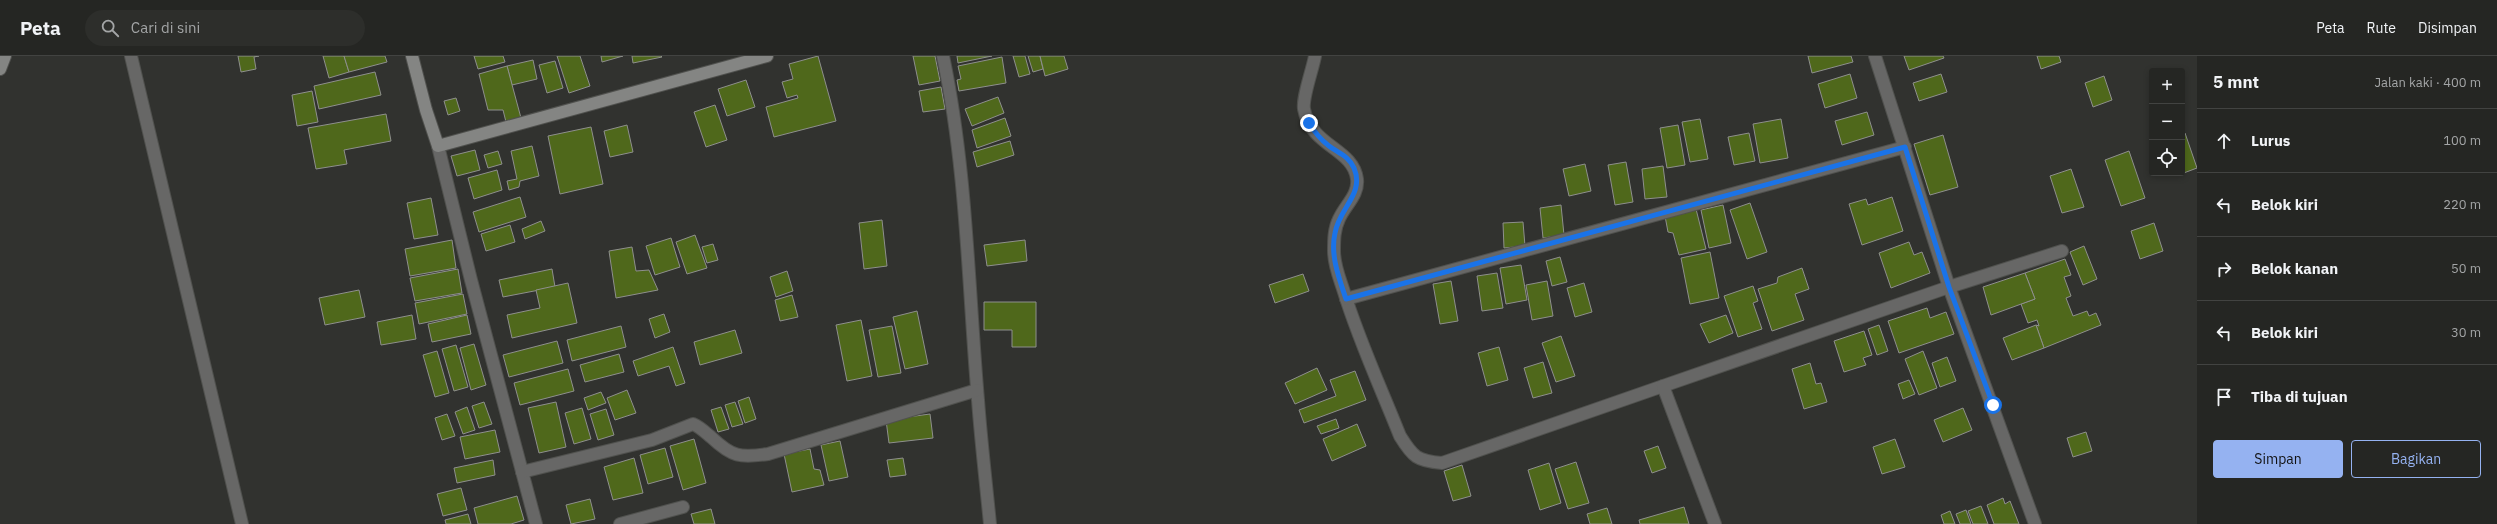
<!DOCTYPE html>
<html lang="id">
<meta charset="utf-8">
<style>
:root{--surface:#252623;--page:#2d2e2b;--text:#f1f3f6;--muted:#a3a5a6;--line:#424341;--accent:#95b2f1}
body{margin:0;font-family:"IBM Plex Sans",sans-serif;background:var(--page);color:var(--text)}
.controls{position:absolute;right:12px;top:12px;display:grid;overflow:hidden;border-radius:4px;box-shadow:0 2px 6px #0003}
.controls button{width:36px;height:36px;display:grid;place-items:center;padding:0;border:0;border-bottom:1px solid var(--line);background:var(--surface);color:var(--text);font:20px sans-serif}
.stop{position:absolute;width:12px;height:12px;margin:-9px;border:3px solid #1a73e8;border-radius:50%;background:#fff}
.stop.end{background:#1a73e8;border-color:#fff;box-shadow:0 1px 4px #0008}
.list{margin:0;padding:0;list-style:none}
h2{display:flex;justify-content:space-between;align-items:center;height:52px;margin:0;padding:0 16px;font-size:17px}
h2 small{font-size:13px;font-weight:400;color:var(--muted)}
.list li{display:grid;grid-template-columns:26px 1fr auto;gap:12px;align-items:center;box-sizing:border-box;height:64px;padding:0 16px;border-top:1px solid var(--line)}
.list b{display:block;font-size:15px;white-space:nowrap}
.list em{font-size:13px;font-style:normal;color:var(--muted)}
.actions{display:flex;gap:8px;padding:12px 16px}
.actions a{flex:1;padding:9px 0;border:1px solid var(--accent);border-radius:4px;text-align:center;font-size:14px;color:var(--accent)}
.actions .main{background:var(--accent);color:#111}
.icon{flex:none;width:22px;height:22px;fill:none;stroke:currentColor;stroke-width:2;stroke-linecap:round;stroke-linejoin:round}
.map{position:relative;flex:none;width:2197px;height:468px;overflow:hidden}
header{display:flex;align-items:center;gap:24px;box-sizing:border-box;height:56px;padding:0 20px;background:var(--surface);border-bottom:1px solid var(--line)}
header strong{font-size:19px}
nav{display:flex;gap:22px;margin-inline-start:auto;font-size:14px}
.search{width:280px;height:36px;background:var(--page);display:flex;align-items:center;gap:10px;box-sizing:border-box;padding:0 14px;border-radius:22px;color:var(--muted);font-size:15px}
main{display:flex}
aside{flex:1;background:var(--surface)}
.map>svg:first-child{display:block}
.building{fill:#4f681b;stroke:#8e8f8d}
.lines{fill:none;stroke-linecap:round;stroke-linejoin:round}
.street-casing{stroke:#50514e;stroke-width:14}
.secondary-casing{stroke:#50514e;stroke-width:14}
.street{stroke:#676766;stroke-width:12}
.secondary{stroke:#848583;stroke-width:12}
.route{stroke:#1a73e8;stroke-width:5}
</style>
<header>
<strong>Peta</strong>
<div class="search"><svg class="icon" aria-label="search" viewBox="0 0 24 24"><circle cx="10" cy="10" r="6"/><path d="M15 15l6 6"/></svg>Cari di sini</div>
<nav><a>Peta</a><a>Rute</a><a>Disimpan</a></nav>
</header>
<main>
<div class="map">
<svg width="2197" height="468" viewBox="0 0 2197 468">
<rect width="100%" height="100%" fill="#31322f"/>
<g class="building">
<polygon points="238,0 259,0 254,1 256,13 241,16"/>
<polygon points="323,0 344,0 349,16 329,22"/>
<polygon points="344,0 385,0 387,6 349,16"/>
<polygon points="474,0 503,0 505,6 478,13"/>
<polygon points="557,0 580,0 590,30 569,37"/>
<polygon points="601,0 623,0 602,6"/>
<polygon points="632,0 661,0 662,1 633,7"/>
<polygon points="818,0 836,65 774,81 766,51 798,42 797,39 787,42 782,26 793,23 789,8"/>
<polygon points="913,0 935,0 940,25 919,29"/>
<polygon points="957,0 992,0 958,7"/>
<polygon points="1013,0 1025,0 1030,18 1019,21"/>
<polygon points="1028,0 1040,0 1043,13 1033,16"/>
<polygon points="1040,0 1064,0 1068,13 1045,20"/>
<polygon points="1808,0 1851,0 1853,6 1812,17"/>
<polygon points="1904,0 1943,0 1944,2 1909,14"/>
<polygon points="2037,0 2059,0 2061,6 2041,13"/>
<polygon points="1002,1 1006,27 959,35 957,24 961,23 958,10"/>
<polygon points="533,4 537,23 512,29 507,10"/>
<polygon points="555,5 563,32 547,37 539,9"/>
<polygon points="507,10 521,62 506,66 503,54 488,54 479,18"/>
<polygon points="375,16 381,39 319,53 314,30"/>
<polygon points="1850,18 1857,42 1825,52 1818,28"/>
<polygon points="1941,18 1947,36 1919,45 1913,27"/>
<polygon points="2104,20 2112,44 2093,51 2085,27"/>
<polygon points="746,24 755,51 727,60 718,33"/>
<polygon points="941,31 945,53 923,56 919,35"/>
<polygon points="312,35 318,66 297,70 292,39"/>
<polygon points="998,41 1004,57 972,70 965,53"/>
<polygon points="456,42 460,55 448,59 444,45"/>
<polygon points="715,49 727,84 706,91 694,56"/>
<polygon points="1867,56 1874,79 1842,89 1835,65"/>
<polygon points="386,58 391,85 344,94 347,108 316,113 308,72"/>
<polygon points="1005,62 1011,80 977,92 972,74"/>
<polygon points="1700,63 1708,103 1690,106 1682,66"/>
<polygon points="1781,63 1788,102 1760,107 1753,68"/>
<polygon points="627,69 633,96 610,101 604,75"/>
<polygon points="1678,69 1685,109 1667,112 1660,72"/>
<polygon points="591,71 603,128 560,138 548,80"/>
<polygon points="1749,77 1755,105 1734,109 1728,81"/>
<polygon points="2185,77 2197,112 2181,118 2182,78"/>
<polygon points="1943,79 1958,131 1930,139 1914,88"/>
<polygon points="1010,85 1014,99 977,111 973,96"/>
<polygon points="532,90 539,120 520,125 519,131 509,134 507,125 517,123 511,95"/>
<polygon points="475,94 480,114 457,120 451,100"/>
<polygon points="498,95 502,108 488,112 484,99"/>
<polygon points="2129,95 2145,142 2121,150 2105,104"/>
<polygon points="1626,106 1633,146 1615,149 1608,109"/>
<polygon points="1585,108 1591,135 1569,140 1563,113"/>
<polygon points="1663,110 1667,141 1645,143 1642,113"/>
<polygon points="2071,113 2084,151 2062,157 2050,120"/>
<polygon points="497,114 502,134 474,143 468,122"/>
<polygon points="520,141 526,161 479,176 473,156"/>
<polygon points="1892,141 1903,175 1862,189 1849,148 1866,143 1868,149"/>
<polygon points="431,142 438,179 414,183 407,147"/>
<polygon points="1750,147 1767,196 1747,203 1730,154"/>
<polygon points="1561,149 1564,179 1543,182 1540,152"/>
<polygon points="1723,149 1731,187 1709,192 1701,154"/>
<polygon points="1696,153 1706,193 1679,199 1673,177 1668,176 1665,160"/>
<polygon points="882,164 887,210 864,213 859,167"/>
<polygon points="541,165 545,175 525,183 522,173"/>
<polygon points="1523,166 1525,190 1504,192 1503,167"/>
<polygon points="2154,167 2163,195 2140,203 2131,175"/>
<polygon points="510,169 515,186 486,195 481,178"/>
<polygon points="695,179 707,212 687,218 676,186"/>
<polygon points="671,182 680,211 655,219 646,190"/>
<polygon points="452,184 456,212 410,220 405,193"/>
<polygon points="1025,184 1027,205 987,210 984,189"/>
<polygon points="1909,186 1914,199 1922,196 1930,217 1891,232 1879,197"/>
<polygon points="713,188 718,204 707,207 702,191"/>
<polygon points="2084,190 2097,223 2083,229 2070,196"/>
<polygon points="632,191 636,215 649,214 658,234 616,242 609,195"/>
<polygon points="1710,196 1719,242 1690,248 1681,202"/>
<polygon points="1560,201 1567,226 1552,230 1546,205"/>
<polygon points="2065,203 2071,219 2064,221 2071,240 2066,242 2073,260 2087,255 2089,260 2096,257 2101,269 2044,292 2036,269 2039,270 2037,264 2028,267 2021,248 2035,243 2025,217"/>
<polygon points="1521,209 1527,244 1506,248 1500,212"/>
<polygon points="1802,212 1809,233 1795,238 1804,264 1772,275 1758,233 1777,227 1778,221"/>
<polygon points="458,213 462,237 415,245 410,222"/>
<polygon points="552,213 555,231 503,241 499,224"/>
<polygon points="787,215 793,235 776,241 770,221"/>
<polygon points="1497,217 1503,252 1482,255 1477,220"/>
<polygon points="2025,217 2035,243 1991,259 1983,231"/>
<polygon points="1303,218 1309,235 1275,247 1269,229"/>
<polygon points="1451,225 1458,265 1440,268 1433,228"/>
<polygon points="1547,225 1553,260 1532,264 1526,229"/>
<polygon points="568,227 577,267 512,282 507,259 540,252 536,234"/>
<polygon points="1584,227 1592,256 1575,261 1567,232"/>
<polygon points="1753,230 1758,245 1753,247 1762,273 1738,281 1724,240"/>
<polygon points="359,234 365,261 325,269 319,242"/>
<polygon points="463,238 467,258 419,268 415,247"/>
<polygon points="792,239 798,261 780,265 775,244"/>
<polygon points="984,246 1036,246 1036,291 1012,291 1012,274 984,274"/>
<polygon points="1927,252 1930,262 1946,256 1954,278 1899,297 1888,265"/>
<polygon points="917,255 928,308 905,313 893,261"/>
<polygon points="664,258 670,276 655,282 649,263"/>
<polygon points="412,259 416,283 381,289 377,266"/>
<polygon points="467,259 471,278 432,286 428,268"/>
<polygon points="1726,259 1733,277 1709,287 1700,268"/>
<polygon points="861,264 872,320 847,325 836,269"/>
<polygon points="1879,269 1888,295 1877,299 1868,273"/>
<polygon points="2036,269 2044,292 2012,304 2003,282"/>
<polygon points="621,270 626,291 572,305 567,284"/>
<polygon points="892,270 901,317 878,321 869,274"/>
<polygon points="735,274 742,297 700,309 694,286"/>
<polygon points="1864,275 1872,299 1863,302 1866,309 1844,316 1834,285"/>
<polygon points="1561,280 1575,320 1556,326 1542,287"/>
<polygon points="557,285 563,307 509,321 503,299"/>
<polygon points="474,288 486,329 471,334 460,292"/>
<polygon points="456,289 468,331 454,335 442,293"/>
<polygon points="673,291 685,327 676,330 669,310 638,320 633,305"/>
<polygon points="1499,291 1508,324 1487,330 1478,297"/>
<polygon points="437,295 449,337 435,341 423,299"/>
<polygon points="1923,295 1937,332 1919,339 1905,303"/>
<polygon points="619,298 624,316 585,326 580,309"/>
<polygon points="1947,301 1956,325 1940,331 1932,307"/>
<polygon points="1543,306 1552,337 1533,342 1524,312"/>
<polygon points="1810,307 1816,328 1821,327 1827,346 1804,353 1792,313"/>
<polygon points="1317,312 1327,334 1295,348 1285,327"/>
<polygon points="568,313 574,335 520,349 514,327"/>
<polygon points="1355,315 1366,344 1304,367 1299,354 1336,340 1330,324"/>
<polygon points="1909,324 1915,338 1903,343 1898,328"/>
<polygon points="627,334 636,357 615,364 607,342"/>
<polygon points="601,336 606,347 588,354 584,342"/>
<polygon points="749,341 756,363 745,367 738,345"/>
<polygon points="484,346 492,368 479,372 472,350"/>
<polygon points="556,346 566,391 539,397 528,352"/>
<polygon points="735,346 743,368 732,371 725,349"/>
<polygon points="467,351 475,374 463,378 455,356"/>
<polygon points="721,351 729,373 718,376 711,354"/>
<polygon points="582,352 591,383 574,388 565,357"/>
<polygon points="1963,352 1972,374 1943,386 1934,364"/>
<polygon points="606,353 614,379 598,384 590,358"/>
<polygon points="447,358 455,380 442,384 435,362"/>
<polygon points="930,358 933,382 889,387 886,364"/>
<polygon points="1336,363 1339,372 1321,378 1317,370"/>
<polygon points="1357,368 1366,390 1332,405 1323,383"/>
<polygon points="495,374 500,396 465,403 460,381"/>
<polygon points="2086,376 2092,395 2073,401 2067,382"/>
<polygon points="694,383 706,427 683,434 670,390"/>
<polygon points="1895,383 1905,411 1882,418 1873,391"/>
<polygon points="840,385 848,421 829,425 821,389"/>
<polygon points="1658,390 1666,412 1652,417 1644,395"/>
<polygon points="665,392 673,421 648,428 640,399"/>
<polygon points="810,393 814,413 820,414 824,429 792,436 784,398"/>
<polygon points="634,402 643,437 613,444 604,411"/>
<polygon points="903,402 906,419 890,421 887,404"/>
<polygon points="493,404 495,419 457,427 454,412"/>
<polygon points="1576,406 1589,447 1568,453 1555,413"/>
<polygon points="1549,407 1561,447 1540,454 1528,414"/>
<polygon points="1462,409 1471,440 1453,445 1444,415"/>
<polygon points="461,432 467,454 443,460 437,438"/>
<polygon points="517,440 524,464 511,468 478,468 474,452"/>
<polygon points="2003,442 2005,448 2010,445 2019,468 1994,468 1987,449"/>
<polygon points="590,443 595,463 571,468 566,449"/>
<polygon points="1981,450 1988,468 1973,468 1968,455"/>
<polygon points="1684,451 1689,468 1640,468 1639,464"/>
<polygon points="1607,452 1612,468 1590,468 1587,458"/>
<polygon points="711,453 715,468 694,468 691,458"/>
<polygon points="1966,454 1971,468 1960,468 1956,458"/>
<polygon points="1950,455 1955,468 1944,468 1941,459"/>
<polygon points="468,458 471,468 446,468 445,464"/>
</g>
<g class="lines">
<g class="street-casing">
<g id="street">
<polyline points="131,0 242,468"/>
<path d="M943 0C967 114 968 229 978 344 981 385 986 427 990 468"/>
<path d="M1315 0C1313 12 1302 42 1304 53 1311 91 1353 92 1357 123 1359 139 1345 149 1339 163 1334 173 1334 184 1334 195 1334 210 1340 223 1344 236 1359 285 1381 332 1400 380 1413 401 1417 405 1442 407L1663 330"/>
<polyline points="1875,0 1949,231 2035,468"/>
<polyline points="438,90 471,224 536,468"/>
<polyline points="1346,243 1905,91"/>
<path d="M522 416 652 384 693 368C700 371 705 376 711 381 732 401 740 402 768 398L977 334"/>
<polyline points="620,468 683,451"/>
<polyline points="1715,468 1663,330 1949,231 2062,195"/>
</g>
</g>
<g class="secondary-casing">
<g id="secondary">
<polyline points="412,0 426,54 438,90 767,0"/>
<polyline points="0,13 5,0"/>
</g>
</g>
<use href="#street" class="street"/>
<use href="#secondary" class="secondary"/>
</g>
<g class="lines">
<path class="route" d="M1309 67C1315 77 1320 83 1329 90 1338 97 1349 100 1354 112 1365 138 1339 152 1335 177 1330 199 1339 222 1346 243L1905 91 1949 231 1993 349"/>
</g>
</svg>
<div class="controls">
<button>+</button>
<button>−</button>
<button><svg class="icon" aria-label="locate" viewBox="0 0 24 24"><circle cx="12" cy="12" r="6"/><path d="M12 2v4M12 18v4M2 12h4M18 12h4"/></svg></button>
</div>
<div class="stop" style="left:1993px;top:349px"></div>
<div class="stop end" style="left:1309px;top:67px"></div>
</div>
<aside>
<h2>5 mnt<small>Jalan kaki · 400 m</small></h2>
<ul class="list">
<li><svg class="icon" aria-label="ahead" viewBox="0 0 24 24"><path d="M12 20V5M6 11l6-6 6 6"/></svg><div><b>Lurus</b></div><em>100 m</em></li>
<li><svg class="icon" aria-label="left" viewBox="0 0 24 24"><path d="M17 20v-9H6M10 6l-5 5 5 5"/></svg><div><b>Belok kiri</b></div><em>220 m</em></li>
<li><svg class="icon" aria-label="right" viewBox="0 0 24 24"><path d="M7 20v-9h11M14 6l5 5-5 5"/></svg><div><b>Belok kanan</b></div><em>50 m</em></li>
<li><svg class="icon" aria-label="left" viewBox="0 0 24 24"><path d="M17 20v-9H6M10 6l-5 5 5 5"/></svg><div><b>Belok kiri</b></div><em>30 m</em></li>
<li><svg class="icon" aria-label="arrive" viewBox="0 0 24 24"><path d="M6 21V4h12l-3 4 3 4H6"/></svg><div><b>Tiba di tujuan</b></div></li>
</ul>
<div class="actions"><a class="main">Simpan</a><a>Bagikan</a></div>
</aside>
</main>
